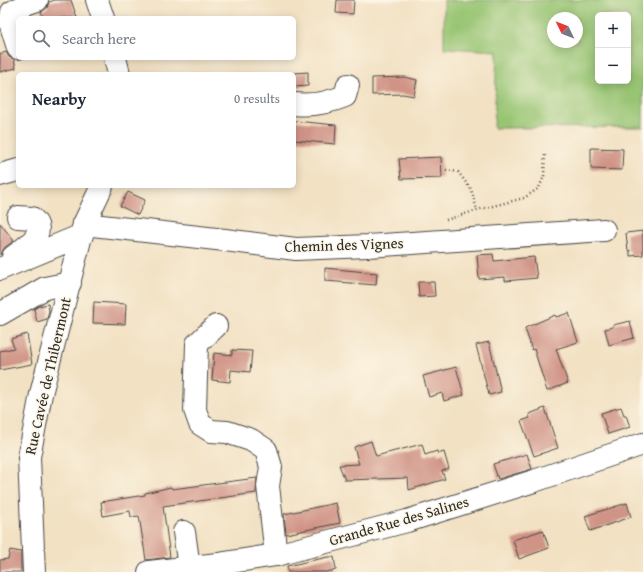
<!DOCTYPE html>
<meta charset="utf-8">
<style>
:root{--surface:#fff;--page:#f2f2f3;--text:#1f2937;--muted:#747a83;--line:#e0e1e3}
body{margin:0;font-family:"Gentium Book Plus",serif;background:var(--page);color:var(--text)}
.controls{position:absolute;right:12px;top:12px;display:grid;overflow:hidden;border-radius:6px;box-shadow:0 2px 10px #0003}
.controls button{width:36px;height:36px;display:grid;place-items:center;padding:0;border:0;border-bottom:1px solid var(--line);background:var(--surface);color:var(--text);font:20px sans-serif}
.compass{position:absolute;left:547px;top:12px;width:36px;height:36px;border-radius:50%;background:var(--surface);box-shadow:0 2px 10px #0003;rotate:313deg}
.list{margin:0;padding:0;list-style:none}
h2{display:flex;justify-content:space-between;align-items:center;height:52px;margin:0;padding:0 16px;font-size:17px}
h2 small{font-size:13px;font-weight:400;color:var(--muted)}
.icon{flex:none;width:22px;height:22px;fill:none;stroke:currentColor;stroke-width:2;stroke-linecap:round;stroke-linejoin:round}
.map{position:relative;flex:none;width:643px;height:572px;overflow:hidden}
.search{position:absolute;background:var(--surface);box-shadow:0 2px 10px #0003;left:16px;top:16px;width:280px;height:44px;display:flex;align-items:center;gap:10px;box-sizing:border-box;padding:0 14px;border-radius:6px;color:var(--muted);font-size:15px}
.panel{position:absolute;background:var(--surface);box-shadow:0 2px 10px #0003;left:16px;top:72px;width:280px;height:116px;border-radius:6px}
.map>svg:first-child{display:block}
.green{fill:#98c573;stroke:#62784f;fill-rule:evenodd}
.building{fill:#d09487}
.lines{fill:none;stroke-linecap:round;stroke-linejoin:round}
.minor-casing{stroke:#494642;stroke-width:24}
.major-casing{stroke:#494642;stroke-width:24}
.path{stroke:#494642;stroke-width:2.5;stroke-dasharray:1 3;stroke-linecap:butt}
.minor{stroke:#fff;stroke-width:22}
.major{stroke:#fff;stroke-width:22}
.labels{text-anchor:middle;stroke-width:3;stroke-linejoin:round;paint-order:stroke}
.street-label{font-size:15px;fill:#2b2b2b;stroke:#fcf5e5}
</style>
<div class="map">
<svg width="643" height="572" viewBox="0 0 643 572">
<rect width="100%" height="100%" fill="#fcf5e5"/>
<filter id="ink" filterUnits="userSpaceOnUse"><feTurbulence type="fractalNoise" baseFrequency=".025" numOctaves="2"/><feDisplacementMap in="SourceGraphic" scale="8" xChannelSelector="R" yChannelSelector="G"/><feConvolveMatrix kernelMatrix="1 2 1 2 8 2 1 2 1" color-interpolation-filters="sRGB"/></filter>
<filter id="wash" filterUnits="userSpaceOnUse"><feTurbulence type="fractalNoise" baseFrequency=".012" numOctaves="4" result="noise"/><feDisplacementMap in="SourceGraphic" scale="16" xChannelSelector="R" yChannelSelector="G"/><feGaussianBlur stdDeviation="0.9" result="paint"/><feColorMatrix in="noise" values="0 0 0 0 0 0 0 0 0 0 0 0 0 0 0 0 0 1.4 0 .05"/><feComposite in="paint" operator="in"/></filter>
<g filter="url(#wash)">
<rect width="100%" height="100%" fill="#f2e1c3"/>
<path class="green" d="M444 0H643V127L494 128 497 51 444 48ZM598 15H628V81H598ZM553 18H577V42H553Z"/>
<g id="blocks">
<g class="building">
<polygon points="55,0 71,0 77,18 43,18 41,12 47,8 49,2"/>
<polygon points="337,0 354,0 353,14 336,13"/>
<polygon points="6,52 9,57 14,59 16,68 0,72 0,54"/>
<polygon points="308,72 308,86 294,87 294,73"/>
<polygon points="405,77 417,80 414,96 403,94 372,95 372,78"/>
<polygon points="295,121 336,125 335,144 294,140"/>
<polygon points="591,148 623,149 622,170 591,169"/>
<polygon points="441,157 442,178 401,179 399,159"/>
<polygon points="128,192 145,200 138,215 120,206"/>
<polygon points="0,223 14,241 5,247 0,255"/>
<polygon points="643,231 643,255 630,256 630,250 628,251 626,233"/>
<polygon points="493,254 494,261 534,257 537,278 505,281 505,277 479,279 477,255"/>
<polygon points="325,268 377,273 376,285 325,281"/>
<polygon points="418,282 434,282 435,296 419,297"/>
<polygon points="94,302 126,304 125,324 93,323"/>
<polygon points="48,304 49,311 47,319 37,322 34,309 39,306"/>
<polygon points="569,313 578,342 556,349 568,383 547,391 534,349 532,350 525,328 555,315 556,317"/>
<polygon points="630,321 634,338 609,345 605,329 613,327 613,325"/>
<polygon points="27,334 32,364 0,370 0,351 14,348 11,339"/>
<polygon points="489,342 501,392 489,395 476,345"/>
<polygon points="232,350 252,351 250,372 231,370 230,382 212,380 214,353 232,355"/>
<polygon points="456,367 464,395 444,401 442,393 429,397 423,376"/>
<polygon points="621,407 624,415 626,415 630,427 608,434 601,413"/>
<polygon points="545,408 558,448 534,456 521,421 530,418 529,414"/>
<polygon points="371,441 376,456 422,444 425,455 437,451 438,454 444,452 449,469 442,471 445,479 409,490 408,478 345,480 339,465 359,464 354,447"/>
<polygon points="527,454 532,469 498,479 493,464"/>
<polygon points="257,478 256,493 163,506 170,557 146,560 139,516 131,517 130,511 103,516 101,502 145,495 145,493 171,487 172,489"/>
<polygon points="336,503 340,523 286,534 284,514"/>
<polygon points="627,503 631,517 590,531 585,516"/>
<polygon points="543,530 549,548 519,559 513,540"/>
<polygon points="10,550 21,552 21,572 0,572 0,560 8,559"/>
<polygon points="328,557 334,557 336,570 326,572 288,572 287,566"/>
</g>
</g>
</g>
<g filter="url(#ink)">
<use href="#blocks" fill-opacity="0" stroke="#494642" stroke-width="1"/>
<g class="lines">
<g class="minor-casing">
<g id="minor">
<polyline points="97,0 103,18"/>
<polyline points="18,48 10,22 12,12 28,3 37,0"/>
<polyline points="115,58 119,74"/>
<path d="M294 104C312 106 328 103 345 96L348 85"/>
<polyline points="0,175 18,170"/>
<polyline points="84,224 225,240 296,249 368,246 604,230"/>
<path d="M13 257C25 247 49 234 32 218L18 217"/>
<polyline points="0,269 82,235"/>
<polyline points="0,314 45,288 70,283"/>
<polyline points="216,326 197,344 195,410 200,424 211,431 227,432 251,440 266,450 271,467 268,486 276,555"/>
<polyline points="184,532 189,567"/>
<polyline points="34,572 29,457 41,394 84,224 102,186"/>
</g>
</g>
<g class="major-casing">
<polyline id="major" points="149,572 218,564 276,555 407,521 534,481 643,444"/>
</g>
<g class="path">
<polyline points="446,170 458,172 471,189 477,210"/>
<polyline points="446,220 477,210 524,198 539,188 544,176 545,153"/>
</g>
<use href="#minor" class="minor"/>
<use href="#major" class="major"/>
</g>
</g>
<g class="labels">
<g class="street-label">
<text transform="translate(344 245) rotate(-2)" y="5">Chemin des Vignes</text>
<text transform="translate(48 376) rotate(-77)" y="5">Rue Cavée de Thibermont</text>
<text transform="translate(399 521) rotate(-16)" y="5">Grande Rue des Salines</text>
</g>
</g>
</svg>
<div class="controls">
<button>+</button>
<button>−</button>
</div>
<svg class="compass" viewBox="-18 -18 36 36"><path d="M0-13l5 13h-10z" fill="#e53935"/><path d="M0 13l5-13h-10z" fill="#747a83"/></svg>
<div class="search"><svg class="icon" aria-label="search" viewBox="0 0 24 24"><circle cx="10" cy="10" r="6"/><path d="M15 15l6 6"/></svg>Search here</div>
<section class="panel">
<h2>Nearby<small>0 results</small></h2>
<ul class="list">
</ul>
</section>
</div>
